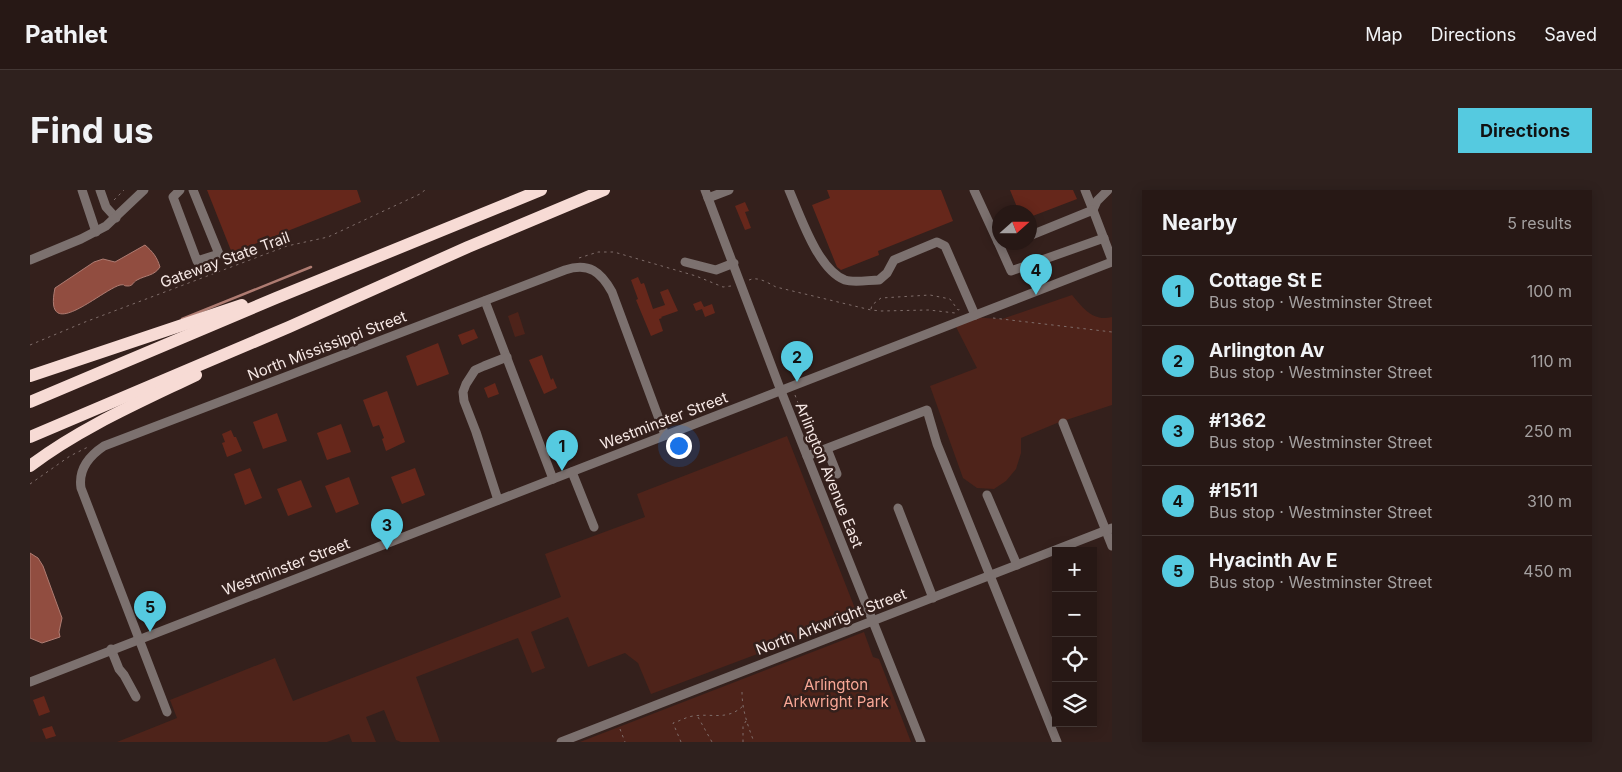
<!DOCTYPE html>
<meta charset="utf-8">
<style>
:root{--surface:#271815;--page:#2f211e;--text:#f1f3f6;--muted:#a4a0a0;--line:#433734;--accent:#55cae0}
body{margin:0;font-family:Inter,sans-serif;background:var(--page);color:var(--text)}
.controls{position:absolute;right:15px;bottom:15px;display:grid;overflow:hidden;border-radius:0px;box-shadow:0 2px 12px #0003}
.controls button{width:45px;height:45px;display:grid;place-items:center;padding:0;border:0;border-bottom:1px solid var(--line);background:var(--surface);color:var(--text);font:25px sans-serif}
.compass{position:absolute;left:962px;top:15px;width:45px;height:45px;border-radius:50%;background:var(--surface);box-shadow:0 2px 12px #0003;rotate:69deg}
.you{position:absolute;left:648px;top:255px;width:18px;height:18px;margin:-12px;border:4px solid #fff;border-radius:50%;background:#1a73e8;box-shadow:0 0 0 8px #1a73e833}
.badge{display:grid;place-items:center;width:32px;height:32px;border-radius:50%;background:var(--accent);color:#111;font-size:16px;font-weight:700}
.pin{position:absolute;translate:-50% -41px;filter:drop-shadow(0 1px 2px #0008)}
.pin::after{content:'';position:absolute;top:26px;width:18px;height:15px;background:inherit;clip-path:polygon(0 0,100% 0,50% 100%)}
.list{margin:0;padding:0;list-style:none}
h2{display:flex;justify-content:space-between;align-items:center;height:65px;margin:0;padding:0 20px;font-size:21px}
h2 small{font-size:16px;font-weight:400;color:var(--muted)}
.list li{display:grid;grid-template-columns:32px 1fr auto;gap:15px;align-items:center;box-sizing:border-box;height:70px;padding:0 20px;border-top:1px solid var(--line)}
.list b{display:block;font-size:19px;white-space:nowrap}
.list p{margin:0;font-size:16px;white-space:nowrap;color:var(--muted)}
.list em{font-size:16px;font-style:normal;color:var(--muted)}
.icon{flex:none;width:28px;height:28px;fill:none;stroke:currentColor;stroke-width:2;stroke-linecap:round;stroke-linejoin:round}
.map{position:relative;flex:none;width:1082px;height:552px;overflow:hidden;border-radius:0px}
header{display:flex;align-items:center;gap:30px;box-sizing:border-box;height:70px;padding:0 25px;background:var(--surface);border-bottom:1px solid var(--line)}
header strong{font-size:24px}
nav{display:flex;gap:28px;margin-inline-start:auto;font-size:18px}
.intro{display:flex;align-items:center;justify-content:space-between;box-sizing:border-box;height:120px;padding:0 30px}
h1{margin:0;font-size:35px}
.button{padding:12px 22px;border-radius:0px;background:var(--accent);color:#111;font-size:18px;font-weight:700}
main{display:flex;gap:30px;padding:0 30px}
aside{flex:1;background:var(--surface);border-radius:0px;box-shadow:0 2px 12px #0003}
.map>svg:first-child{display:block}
.green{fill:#4e231a}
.water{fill:#914d40;stroke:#af7c72}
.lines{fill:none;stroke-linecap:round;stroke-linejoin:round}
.stream{stroke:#af7c72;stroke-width:2.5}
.building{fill:#66271b}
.path{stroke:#7f6d6a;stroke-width:1;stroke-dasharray:2.5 4;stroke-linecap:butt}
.minor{stroke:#7c716f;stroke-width:9}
.highway{stroke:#f7dbd5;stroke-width:12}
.labels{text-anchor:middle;stroke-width:5;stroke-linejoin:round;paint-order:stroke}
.street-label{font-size:15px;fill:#f6e8e5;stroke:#34201c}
.park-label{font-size:15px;fill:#f8a796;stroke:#34201c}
</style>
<header>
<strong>Pathlet</strong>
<nav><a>Map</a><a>Directions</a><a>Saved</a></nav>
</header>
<div class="intro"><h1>Find us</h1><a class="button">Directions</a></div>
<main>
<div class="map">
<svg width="1082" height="552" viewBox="0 0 1082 552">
<rect width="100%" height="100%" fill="#34201c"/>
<g class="green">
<path d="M1042 105C1053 118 1063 132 1082 127V215L1027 233 991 248V263L986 279 976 291 964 299 947 298 933 288 900 196 947 178 924 133 939 127 972 129Z"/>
<polygon points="488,122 495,144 485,147 478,126"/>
<polygon points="757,246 828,426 621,504 608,473 595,463 558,477 538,427 501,442 515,478 502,483 488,448 386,487 410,552 371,552 366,550 354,520 336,527 346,552 322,552 319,544 297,552 87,552 147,528 140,510 245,468 263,511 531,407 515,364 615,327 607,304"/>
<polygon points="834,442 843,467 849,469 881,552 550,552"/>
</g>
<g class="water">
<path d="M115 55C123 62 127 67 130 77 124 86 116 85 107 90 103 92 103 96 98 96 91 96 97 94 90 95 70 101 13 155 25 98L64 72 73 69 85 72Z"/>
<polygon points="0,363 8,368 13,376 32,428 29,442 30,447 12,453 0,448"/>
</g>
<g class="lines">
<polyline class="stream" points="152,129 281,77"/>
</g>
<g class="building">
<polygon points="177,0 327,0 331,12 202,63"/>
<polygon points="797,0 911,0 923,31 848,61 849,65 811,80 807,77 782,15 800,8"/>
<polygon points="980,0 1043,0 1047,9 1000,27 1000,22 989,22"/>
<polygon points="715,12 719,21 715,22 721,38 715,40 705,16"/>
<polygon points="608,87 611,94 614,93 623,119 635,115 630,102 638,99 648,121 631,127 632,128 629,129 633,141 621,146 606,110 608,109 601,90"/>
<polygon points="671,111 674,117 682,114 685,123 675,127 672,119 666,121 663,114"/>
<polygon points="444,139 448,148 432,155 428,145"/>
<polygon points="408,153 419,184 387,196 376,166"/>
<polygon points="512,165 521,190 523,188 527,198 514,204 499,170"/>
<polygon points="465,193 469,204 458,208 454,198"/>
<polygon points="357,201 375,252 356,261 352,249 354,248 349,235 343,237 333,210"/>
<polygon points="247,223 257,251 233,259 223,232"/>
<polygon points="311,234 321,262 297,270 287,243"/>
<polygon points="201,240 204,247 206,247 212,261 197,267 192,253 195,252 192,244"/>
<polygon points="220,278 232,308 215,315 204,284"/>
<polygon points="385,278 395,305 372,314 361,287"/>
<polygon points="319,287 329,314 306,323 295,296"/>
<polygon points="271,290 282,317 258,326 247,299"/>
<polygon points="14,506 20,522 9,526 3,510"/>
<polygon points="22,536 26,546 16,549 12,539"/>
</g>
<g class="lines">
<g class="path">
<polyline points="84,10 94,0"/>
<polyline points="549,68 568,62 584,62 666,86 693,97 701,96"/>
<path d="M719 90C728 86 738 93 746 97L841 120 851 121 899 120 925 123"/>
<polyline points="841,119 842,115 851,108 900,105 920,109 928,120 932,119"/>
<polyline points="963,128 1082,142"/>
<polyline points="0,155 55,132 257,56 298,47 390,4 395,0"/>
<polyline points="765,205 784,255"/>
<polyline points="0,294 40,266 58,257"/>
<path d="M712 502C712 520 718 536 724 552"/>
<polyline points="668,527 682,552"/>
<polyline points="590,539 595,552"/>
<path d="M651 552 643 533C650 531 656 527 663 526 682 523 697 531 713 516"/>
<polyline points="713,552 713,536 716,531"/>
</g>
<g class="minor">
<polyline points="52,0 66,42"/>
<polyline points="70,0 76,17 86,28"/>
<polyline points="150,0 143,7 167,71 189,64 163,0"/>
<polyline points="675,0 751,201 891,552"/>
<path d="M759 0C770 25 788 80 815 90 824 93 839 90 849 90L857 83 864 70 907 52 915 56 945 125"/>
<polyline points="944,0 968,52 969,52"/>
<polyline points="1055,0 1063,20"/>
<polyline points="678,8 699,0"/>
<polyline points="1063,20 1067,11 1078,0"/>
<polyline points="999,46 1063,20 1082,70"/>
<polyline points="968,52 981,81 1074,48"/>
<polyline points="0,70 51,49 76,36 114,0"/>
<polyline points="655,72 686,80 704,73"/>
<polyline points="455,111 523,289"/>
<polyline points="1033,233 1082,356"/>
<polyline points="797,259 807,284"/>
<polyline points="777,266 897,220 907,254 1027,552"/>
<polyline points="542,282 564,337"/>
<polyline points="957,305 987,375"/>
<polyline points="468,310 446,242 434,211 433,202 436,194 445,180 454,176 477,167"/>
<polyline points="868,318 903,408"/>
<polyline points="81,459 89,479 94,485 106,507"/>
<polyline points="0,492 1082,72"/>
<path d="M137 522 51 298C48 279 59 266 74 256L535 80C559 72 571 82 582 102L635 245"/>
<polyline points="531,552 1082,338"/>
</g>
<g class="highway">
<polyline points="0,186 212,115"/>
<polyline points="0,212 246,108 511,0"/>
<polyline points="0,247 259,137 438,57 574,0"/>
<path d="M0 276C50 238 110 212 166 185"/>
</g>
</g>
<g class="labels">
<g class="street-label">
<text transform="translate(195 70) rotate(-20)" y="5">Gateway State Trail</text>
<text transform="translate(297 156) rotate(-21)" y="5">North Mississippi Street</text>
<text transform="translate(634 231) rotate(-21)" y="5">Westminster Street</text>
<text transform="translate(799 285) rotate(68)" y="5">Arlington Avenue East</text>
<text transform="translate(256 377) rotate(-21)" y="5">Westminster Street</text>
<text transform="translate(801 432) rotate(-21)" y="5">North Arkwright Street</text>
</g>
<g class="park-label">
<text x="806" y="500">Arlington<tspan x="806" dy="17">Arkwright Park</tspan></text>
</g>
</g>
</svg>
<div class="controls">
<button>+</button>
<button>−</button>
<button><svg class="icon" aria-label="locate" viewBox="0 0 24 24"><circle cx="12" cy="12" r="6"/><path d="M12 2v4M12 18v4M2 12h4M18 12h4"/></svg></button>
<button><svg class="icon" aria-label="layers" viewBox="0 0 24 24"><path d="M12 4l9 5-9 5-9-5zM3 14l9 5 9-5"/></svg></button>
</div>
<svg class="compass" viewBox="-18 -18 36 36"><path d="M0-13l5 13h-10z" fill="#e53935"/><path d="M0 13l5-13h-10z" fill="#a4a0a0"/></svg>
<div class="you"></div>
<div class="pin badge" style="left:532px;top:281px">1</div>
<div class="pin badge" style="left:767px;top:192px">2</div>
<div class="pin badge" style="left:357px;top:360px">3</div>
<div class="pin badge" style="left:1006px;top:105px">4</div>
<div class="pin badge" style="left:120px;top:442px">5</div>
</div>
<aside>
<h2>Nearby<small>5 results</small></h2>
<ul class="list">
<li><span class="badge">1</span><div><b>Cottage St E</b><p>Bus stop · Westminster Street</p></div><em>100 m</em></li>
<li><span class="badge">2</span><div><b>Arlington Av</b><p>Bus stop · Westminster Street</p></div><em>110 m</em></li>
<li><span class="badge">3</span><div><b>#1362</b><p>Bus stop · Westminster Street</p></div><em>250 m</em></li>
<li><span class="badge">4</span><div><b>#1511</b><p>Bus stop · Westminster Street</p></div><em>310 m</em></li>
<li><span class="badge">5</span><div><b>Hyacinth Av E</b><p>Bus stop · Westminster Street</p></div><em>450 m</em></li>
</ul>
</aside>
</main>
